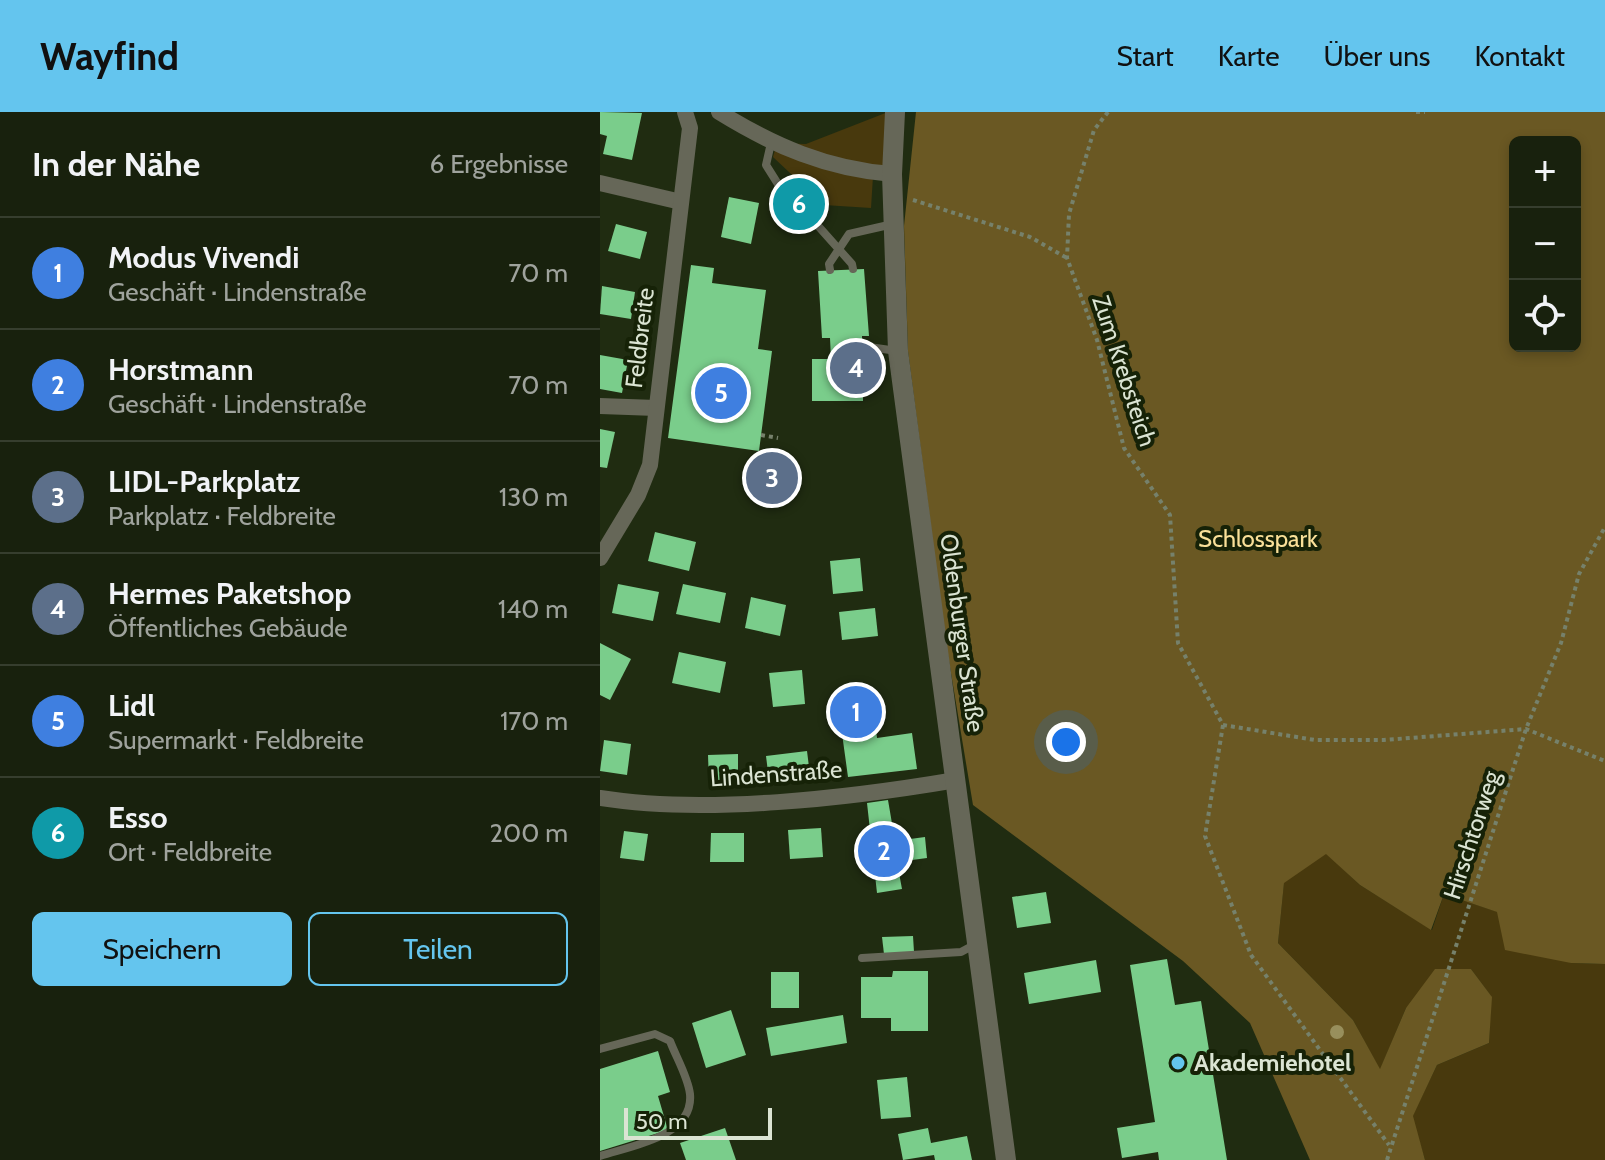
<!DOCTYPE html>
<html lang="de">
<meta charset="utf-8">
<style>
:root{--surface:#18210d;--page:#212916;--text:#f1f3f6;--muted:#9fa39d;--line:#363e2e;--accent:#64c5ee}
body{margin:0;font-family:Cabin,sans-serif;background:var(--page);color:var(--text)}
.controls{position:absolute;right:24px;top:24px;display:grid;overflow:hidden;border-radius:12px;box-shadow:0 4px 12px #0003}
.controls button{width:72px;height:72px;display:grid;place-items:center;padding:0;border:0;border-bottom:2px solid var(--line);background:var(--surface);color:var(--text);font:40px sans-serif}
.scale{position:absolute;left:24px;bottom:20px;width:148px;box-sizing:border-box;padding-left:8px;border:4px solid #dbe4d3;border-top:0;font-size:22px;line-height:28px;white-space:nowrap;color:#dbe4d3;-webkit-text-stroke:6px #162207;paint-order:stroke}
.you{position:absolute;left:466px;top:630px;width:28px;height:28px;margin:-20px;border:6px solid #fff;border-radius:50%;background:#1a73e8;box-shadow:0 0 0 12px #1a73e833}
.badge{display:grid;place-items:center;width:52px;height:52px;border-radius:50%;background:var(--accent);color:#fff;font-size:26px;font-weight:700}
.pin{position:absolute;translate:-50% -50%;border:4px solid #fff;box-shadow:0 2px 8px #0006}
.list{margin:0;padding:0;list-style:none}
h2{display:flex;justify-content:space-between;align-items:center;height:104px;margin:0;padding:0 32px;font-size:34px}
h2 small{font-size:26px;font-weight:400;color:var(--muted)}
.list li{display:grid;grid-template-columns:52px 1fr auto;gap:24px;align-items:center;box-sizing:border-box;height:112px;padding:0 32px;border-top:2px solid var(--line)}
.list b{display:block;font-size:30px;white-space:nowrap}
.list p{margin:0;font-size:26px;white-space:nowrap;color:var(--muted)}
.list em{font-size:26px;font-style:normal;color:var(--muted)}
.actions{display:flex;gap:16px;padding:24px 32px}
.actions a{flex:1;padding:18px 0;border:2px solid var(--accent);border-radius:12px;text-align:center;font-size:28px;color:var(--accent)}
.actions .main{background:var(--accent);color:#111}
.icon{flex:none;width:44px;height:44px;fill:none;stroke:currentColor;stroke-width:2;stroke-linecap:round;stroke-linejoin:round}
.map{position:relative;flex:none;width:1005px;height:1048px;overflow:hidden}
header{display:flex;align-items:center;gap:48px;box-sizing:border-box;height:112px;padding:0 40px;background:var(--accent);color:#111}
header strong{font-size:38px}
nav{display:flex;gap:44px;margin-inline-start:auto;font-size:28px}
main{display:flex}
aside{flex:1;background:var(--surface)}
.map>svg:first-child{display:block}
.green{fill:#48390d}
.forest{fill:#6a5823;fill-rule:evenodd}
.building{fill:#7acd8b}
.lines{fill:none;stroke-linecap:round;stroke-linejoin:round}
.path{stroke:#76816b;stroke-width:4;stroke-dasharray:4 4;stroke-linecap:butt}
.service{stroke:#666758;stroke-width:8}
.minor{stroke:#666758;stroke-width:16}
.tertiary{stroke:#666758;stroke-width:20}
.tree{fill:#988f5c}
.poi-dot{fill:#64c5ee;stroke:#162207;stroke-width:3}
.labels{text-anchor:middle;stroke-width:8;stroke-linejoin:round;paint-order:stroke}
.street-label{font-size:24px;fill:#dbe4d3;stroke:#162207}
.park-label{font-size:24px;fill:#fae099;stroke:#162207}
.poi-label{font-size:24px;font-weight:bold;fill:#dbe4d3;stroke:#162207;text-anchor:start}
</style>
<header>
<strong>Wayfind</strong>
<nav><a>Start</a><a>Karte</a><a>Über uns</a><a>Kontakt</a></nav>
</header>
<main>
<aside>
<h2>In der Nähe<small>6 Ergebnisse</small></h2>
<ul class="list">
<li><span class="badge" style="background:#3f7fe0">1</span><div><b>Modus Vivendi</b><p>Geschäft · Lindenstraße</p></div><em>70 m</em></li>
<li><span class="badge" style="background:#3f7fe0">2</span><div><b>Horstmann</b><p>Geschäft · Lindenstraße</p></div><em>70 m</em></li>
<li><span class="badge" style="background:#5c6f8a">3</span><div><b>LIDL-Parkplatz</b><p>Parkplatz · Feldbreite</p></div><em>130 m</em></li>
<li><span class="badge" style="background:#5c6f8a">4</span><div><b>Hermes Paketshop</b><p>Öffentliches Gebäude</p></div><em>140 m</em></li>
<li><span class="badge" style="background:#3f7fe0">5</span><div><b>Lidl</b><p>Supermarkt · Feldbreite</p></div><em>170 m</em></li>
<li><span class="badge" style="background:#0f9aa8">6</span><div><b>Esso</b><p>Ort · Feldbreite</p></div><em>200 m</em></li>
</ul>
<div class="actions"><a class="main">Speichern</a><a>Teilen</a></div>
</aside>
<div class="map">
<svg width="1005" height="1048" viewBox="0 0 1005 1048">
<rect width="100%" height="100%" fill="#202c11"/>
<g class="green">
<polygon points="288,0 292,62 171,31 206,32"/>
<polygon points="175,38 273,64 271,96 224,93 173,45"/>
<polygon points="726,741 760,773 832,818 844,782 898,800 971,851 1005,852 1005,1048 825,1048 812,1005 837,953 889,931 891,884 871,857 806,896 780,958 753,908 678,831 684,770"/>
</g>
<path class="forest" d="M316 0H1005V852L971 851 905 838 897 800 844 782 831 818 760 773 726 742 684 771 678 831 753 908 780 957 806 896 835 857H871L892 885 889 931 837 953 813 1004 825 1048H710L650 911 583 849 373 693 346 531 308 239 304 114ZM915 30H975V234H915Z"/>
<g class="building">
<polygon points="0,0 42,1 32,48 3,42 7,24 0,22"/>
<polygon points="194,70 221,96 203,114 176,88"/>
<polygon points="129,85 159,91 151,132 121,125"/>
<polygon points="16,112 47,120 40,147 8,139"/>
<polygon points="91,153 114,156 112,171 166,178 158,237 172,239 159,339 68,326"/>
<polygon points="264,157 269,224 262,224 263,289 212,289 212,247 231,247 230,226 222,226 218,159"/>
<polygon points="2,174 35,180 31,207 0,202"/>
<polygon points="0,243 28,248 22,281 0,277"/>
<polygon points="0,317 15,320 7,356 0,355"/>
<polygon points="157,359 170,360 168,381 155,379"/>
<polygon points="55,420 96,430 89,459 48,449"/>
<polygon points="260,446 263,479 233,482 230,449"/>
<polygon points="18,472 59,480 53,509 12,501"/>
<polygon points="83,472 126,481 120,511 76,502"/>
<polygon points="151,485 186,493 180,524 145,516"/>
<polygon points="275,496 278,524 242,528 239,500"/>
<polygon points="0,531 31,547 10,588 0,583"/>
<polygon points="79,540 126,550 120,581 72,571"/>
<polygon points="202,558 205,592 173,595 169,561"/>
<polygon points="271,574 277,626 312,621 317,657 248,665 236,578"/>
<polygon points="4,628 31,632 27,663 0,659"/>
<polygon points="207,639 210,663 169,668 166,644"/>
<polygon points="138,642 138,669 109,670 108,643"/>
<polygon points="288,688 295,729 325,725 327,746 297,750 302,777 277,781 267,691"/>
<polygon points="221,716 223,745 190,747 188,718"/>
<polygon points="24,719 48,722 44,749 20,746"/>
<polygon points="111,721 144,721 144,750 110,750"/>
<polygon points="446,780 451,811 417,816 412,785"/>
<polygon points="313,824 314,840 284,842 282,825"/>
<polygon points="567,847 575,893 601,889 627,1048 559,1048 558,1040 522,1046 517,1016 555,1010 530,853"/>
<polygon points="496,848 501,880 429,892 424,861"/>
<polygon points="293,859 328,859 328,919 291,919 291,906 261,906 261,865 292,865"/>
<rect x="171" y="860" width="28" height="36"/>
<polygon points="131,898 146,943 106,956 92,911"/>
<polygon points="243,903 247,931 171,944 166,916"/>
<polygon points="58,939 70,980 58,984 68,1018 0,1039 0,957"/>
<polygon points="307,965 311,1005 281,1007 277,968"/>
<polygon points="125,1016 136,1048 86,1048 80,1031"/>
<polygon points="328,1016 331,1031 367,1024 372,1048 335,1048 334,1043 303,1048 298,1022"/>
</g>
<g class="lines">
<g class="path">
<polyline points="508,0 494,18 469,102 467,146 497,228 524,336 570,403 578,531 623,613"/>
<polyline points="816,0 825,0"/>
<polyline points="313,88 430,125 467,146"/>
<polyline points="161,323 178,326"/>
<polyline points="623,613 605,724 651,843 789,1033"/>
<polyline points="623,613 715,628 784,628 926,617 1005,649"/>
<polyline points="787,1048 926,617 961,531 979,462 1005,415"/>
</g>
<g class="service">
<polyline points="171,31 166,53 183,80"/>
<polyline points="211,106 252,152 253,157"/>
<polyline points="230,158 229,152 249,122 293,112"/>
<polyline points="262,234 297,239"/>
<polyline points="262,846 361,840 374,833"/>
<path d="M0 937 55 922 70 929C76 945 88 965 90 982 94 1025 30 1034 0 1044"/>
</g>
<g class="minor">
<path d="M119 0C174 34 227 57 292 62"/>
<polyline points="0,71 81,90"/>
<polyline points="0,294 56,296"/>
<polyline points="0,446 38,383 50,353 90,16 85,0"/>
<path d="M0 686C105 703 250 686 356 668"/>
</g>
<polyline class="tertiary" points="295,0 292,62 298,239 406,1048"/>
</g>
<circle class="tree" cx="737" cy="920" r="7"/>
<circle class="poi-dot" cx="578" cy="951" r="8"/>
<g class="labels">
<g class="street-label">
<text transform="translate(40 226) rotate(-83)" y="8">Feldbreite</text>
<text transform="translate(524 259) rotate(72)" y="8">Zum Krebsteich</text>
<text transform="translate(362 521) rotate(82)" y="8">Oldenburger Straße</text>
<text transform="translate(176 662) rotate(-4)" y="8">Lindenstraße</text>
<text transform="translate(872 723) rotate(-72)" y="8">Hirschtorweg</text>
</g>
<g class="park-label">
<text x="658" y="435">Schlosspark</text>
</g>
<g class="poi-label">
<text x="594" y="959">Akademiehotel</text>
</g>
</g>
</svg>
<div class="controls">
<button>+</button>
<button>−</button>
<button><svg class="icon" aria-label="locate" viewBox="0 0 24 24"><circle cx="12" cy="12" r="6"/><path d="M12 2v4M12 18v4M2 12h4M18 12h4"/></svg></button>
</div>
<div class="scale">50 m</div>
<div class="you"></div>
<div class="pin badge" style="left:256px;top:600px;background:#3f7fe0">1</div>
<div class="pin badge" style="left:284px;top:739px;background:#3f7fe0">2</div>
<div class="pin badge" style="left:172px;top:366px;background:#5c6f8a">3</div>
<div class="pin badge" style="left:256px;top:256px;background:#5c6f8a">4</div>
<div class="pin badge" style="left:121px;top:281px;background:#3f7fe0">5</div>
<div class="pin badge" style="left:199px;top:92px;background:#0f9aa8">6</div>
</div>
</main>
